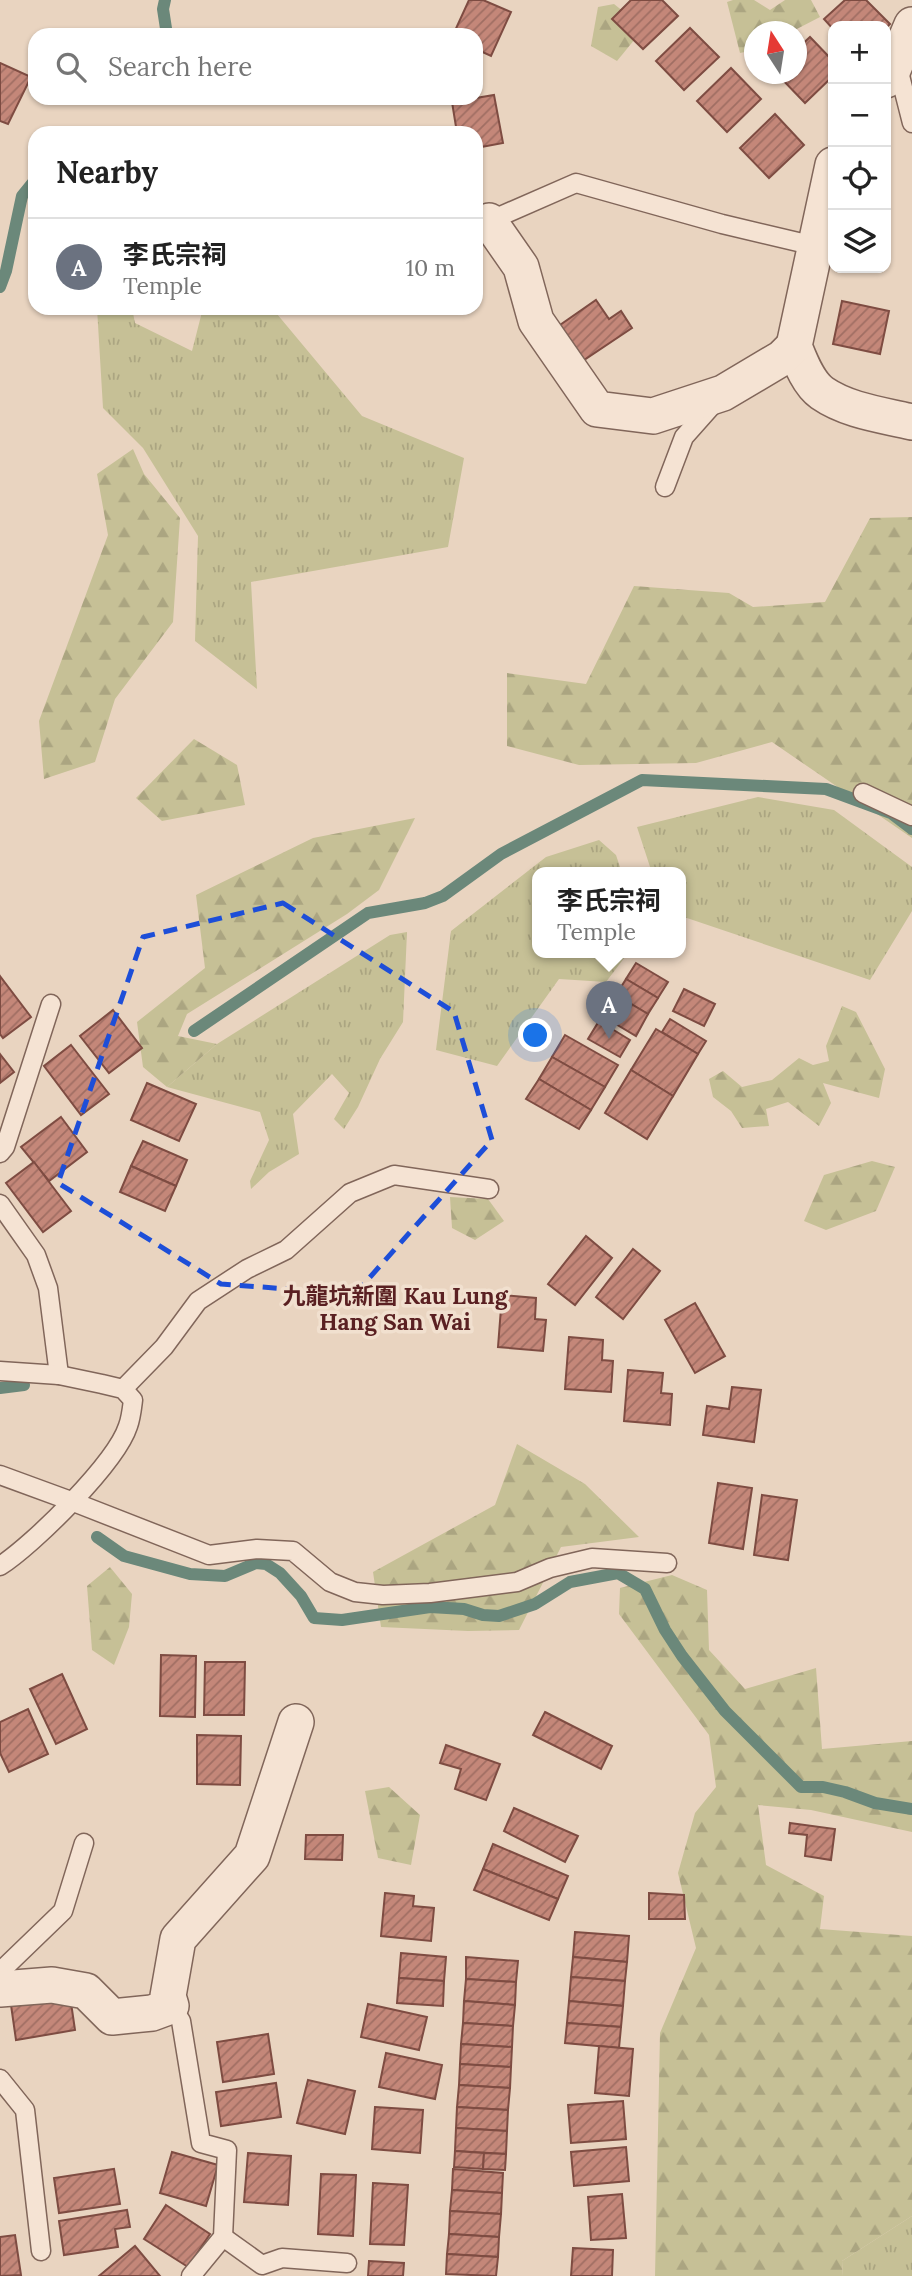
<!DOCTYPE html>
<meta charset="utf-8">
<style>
:root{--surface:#fff;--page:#f2f2f2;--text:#222;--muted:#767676;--line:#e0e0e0;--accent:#8a2f45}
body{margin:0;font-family:Lora,"Noto Sans TC",serif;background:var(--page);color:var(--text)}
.controls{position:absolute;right:21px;top:21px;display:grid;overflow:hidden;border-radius:14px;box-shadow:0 2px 5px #0004}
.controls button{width:63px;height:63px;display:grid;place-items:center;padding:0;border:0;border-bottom:2px solid var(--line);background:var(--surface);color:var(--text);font:35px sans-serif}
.compass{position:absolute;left:744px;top:21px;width:63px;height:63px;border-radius:50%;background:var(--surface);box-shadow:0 2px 5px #0004;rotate:348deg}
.you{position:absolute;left:536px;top:1036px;width:24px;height:24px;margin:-18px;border:5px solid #fff;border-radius:50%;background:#1a73e8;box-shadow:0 0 0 10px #1a73e833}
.badge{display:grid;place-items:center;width:46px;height:46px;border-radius:50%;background:var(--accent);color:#fff;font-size:23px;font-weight:700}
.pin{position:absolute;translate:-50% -58px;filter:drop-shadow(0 2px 4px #0008)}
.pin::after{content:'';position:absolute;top:37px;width:24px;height:21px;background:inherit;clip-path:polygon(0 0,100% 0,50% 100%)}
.popup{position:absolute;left:532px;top:867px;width:154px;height:91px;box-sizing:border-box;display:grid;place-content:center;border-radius:14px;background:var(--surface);filter:drop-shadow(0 2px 5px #0005);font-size:23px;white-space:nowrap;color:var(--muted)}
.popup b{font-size:26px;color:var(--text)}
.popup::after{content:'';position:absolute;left:50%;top:100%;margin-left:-14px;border:14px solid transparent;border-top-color:var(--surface)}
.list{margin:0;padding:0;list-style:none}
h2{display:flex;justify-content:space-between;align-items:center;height:91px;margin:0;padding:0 28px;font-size:30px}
h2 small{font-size:23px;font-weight:400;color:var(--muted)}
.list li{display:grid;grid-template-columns:46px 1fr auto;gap:21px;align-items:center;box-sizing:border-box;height:98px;padding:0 28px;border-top:2px solid var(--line)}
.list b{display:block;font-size:26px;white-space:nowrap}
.list p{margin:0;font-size:23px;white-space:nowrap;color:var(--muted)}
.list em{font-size:23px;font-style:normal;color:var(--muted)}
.icon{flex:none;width:38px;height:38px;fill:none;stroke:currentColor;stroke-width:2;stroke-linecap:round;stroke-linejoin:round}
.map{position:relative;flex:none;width:912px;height:2276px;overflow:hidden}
.search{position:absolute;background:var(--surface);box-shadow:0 2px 5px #0004;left:28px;top:28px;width:455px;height:77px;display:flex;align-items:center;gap:18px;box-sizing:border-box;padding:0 24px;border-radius:21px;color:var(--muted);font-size:26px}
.panel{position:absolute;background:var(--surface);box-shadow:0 2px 5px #0004;left:28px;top:126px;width:455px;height:189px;border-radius:21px}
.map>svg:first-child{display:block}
.grass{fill:url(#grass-tufts)}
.forest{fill:url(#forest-firs)}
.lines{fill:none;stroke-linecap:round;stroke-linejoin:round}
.stream{stroke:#6b887a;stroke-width:12}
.building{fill:url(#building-hatch);stroke:#7e4c42;stroke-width:2}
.lane-casing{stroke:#81665a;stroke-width:21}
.street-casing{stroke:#81665a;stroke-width:38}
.lane{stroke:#f5e3d3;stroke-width:18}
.street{stroke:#f5e3d3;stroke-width:35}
.marked{fill:none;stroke:#1d4ed8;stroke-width:5;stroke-dasharray:14 9;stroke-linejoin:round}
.labels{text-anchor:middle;stroke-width:7;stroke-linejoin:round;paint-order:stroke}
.neighbourhood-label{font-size:23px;font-weight:bold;fill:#5a2022;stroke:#f1e0cf}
</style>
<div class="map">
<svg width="912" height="2276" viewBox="0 0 912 2276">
<defs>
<pattern id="grass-tufts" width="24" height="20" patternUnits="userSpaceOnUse" patternTransform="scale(1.75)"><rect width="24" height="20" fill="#c6c096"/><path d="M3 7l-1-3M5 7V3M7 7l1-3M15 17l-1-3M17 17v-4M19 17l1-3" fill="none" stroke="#aba581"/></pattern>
<pattern id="forest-firs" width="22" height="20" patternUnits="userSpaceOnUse" patternTransform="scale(1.75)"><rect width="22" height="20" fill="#c6c096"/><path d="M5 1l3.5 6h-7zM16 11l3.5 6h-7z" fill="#aba581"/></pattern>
<pattern id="building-hatch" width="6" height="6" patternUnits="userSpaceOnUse" patternTransform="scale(1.75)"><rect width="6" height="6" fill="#c48779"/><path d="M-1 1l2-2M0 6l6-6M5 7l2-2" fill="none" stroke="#a06e63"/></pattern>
</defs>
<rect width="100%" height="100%" fill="#e9d4c0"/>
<g class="grass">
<polygon points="97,308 132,308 135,323 192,351 203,308 272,308 362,416 464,458 448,547 251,582 257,689 195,641 198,536 143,448 103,408"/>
<polygon points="758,797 834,810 912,867 912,911 870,980 681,916 681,873 652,873 637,827"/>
<polygon points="599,840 616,855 622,873 537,873 537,953 628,953 606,982 559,979 497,1066 436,1050 451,931 546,857"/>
<polygon points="407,932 403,1022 380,1059 358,1107 344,1129 334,1119 349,1093 332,1074 293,1114 299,1154 269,1172 251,1189 250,1181 269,1140 260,1112 167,1087 217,1044 390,935"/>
<polygon points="912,2216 912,2276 843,2276 842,2261"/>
</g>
<g class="forest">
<polygon points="733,0 754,0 770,10 785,0 811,0 820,17 793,31 754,32 754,50 740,53 727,2"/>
<polygon points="614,4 644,28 617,61 591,46 598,7"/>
<polygon points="133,449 144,474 180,518 173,622 115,699 95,762 44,779 39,721 108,535 97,474"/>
<polygon points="912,517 912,838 772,742 696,763 579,765 507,746 507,673 586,684 634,586 729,593 753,607 825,602 870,518"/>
<polygon points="194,739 237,765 245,805 162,821 136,798"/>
<polygon points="415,818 379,890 347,914 187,1014 178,1036 217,1044 167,1087 143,1067 137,1022 205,968 196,895 313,838"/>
<polygon points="842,1006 856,1012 885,1069 879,1098 823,1083 831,1103 819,1126 788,1102 766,1109 769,1126 742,1128 731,1111 713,1097 709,1079 723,1071 742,1087 772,1080 799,1058 813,1065 829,1061 826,1046"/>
<polygon points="872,1161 895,1167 876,1211 826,1230 804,1221 824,1175"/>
<polygon points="450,1197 488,1199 504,1221 475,1240 452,1228"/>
<polygon points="517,1444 585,1484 639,1537 561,1547 519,1630 468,1631 381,1627 373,1572 495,1505"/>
<polygon points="110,1567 132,1594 129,1627 114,1665 92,1650 87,1586"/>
<polygon points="672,1575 707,1590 709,1650 745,1689 816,1668 822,1749 912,1741 912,1832 811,1810 758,1805 766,1865 824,1896 820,1929 912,1936 912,2216 842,2261 843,2276 655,2276 660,2033 696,1948 678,1873 695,1813 716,1787 709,1735 619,1614 620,1588"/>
<polygon points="389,1787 420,1815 411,1865 378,1858 365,1791"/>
</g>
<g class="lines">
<g class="stream">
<polyline points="165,0 163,9 167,35"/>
<polyline points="0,287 6,271 22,196 35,180"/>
<polyline points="194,1031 368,913 425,903 443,896 501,854 642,780 826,789 891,813 912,829"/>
<polyline points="0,1388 24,1385"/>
<polyline points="97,1537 124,1556 190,1574 225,1576 256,1563 266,1564 280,1573 301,1596 314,1618 342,1620 430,1607 464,1609 483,1615 499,1616 535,1604 570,1582 618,1573 645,1589 665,1630 682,1656 725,1711 801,1787 823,1787 845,1792 875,1803 912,1809"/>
</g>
</g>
<g class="building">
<polygon points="469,0 483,0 511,12 491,56 476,49 476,35 453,35"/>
<polygon points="631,0 662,0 678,16 643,49 612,19"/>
<polygon points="845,0 866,0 890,24 886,28 833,26 833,29 824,19"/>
<polygon points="690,28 719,57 684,90 656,61"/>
<polygon points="810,37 833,61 833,76 805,103 777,74 796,74 796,50"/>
<polygon points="0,63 31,77 8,124 0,121"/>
<polygon points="731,68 761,99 727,132 697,101"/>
<polygon points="494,95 503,143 476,148 476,133 457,133 452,102"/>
<polygon points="775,114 804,145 769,178 740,148"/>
<polygon points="596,300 609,319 621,311 632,328 584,360 560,325"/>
<polygon points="842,301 889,311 880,354 833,344"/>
<polygon points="636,963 668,982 658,998 626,979"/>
<polygon points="0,976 31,1017 3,1038 0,1034"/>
<polygon points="626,979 658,998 648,1014 616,995"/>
<polygon points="684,989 715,1004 704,1026 673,1011"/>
<polygon points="616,995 648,1014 636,1036 604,1017"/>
<polygon points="113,1010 142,1048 109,1073 80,1036"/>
<polygon points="670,1019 706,1041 698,1054 662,1032"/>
<polygon points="599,1021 630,1040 620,1057 588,1039"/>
<polygon points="656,1029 698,1054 673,1096 631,1070"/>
<polygon points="565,1035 618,1065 605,1087 552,1057"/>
<polygon points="71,1045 109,1094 81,1115 44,1066"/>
<polygon points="0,1054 14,1072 0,1083"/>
<polygon points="552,1057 605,1087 591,1110 539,1079"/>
<polygon points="631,1070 673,1096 647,1139 605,1113"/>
<polygon points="539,1079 591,1110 579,1129 526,1099"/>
<polygon points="147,1083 196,1104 179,1141 131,1120"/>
<polygon points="61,1117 87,1152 49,1181 21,1147"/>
<polygon points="143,1141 187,1160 176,1186 131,1166"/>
<polygon points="34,1162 71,1211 43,1232 6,1183"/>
<polygon points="131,1166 176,1186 165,1211 120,1192"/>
<polygon points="586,1236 612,1258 575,1305 548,1284"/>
<polygon points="633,1249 660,1271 623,1319 596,1297"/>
<polygon points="502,1295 536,1298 535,1319 546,1320 543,1351 498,1347"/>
<polygon points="695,1303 725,1356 695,1373 665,1320"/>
<polygon points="569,1337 603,1340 602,1360 613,1361 611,1392 565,1389"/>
<polygon points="628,1370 663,1373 661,1393 672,1394 670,1425 624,1421"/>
<polygon points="732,1387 761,1390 754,1442 703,1435 707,1406 729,1409"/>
<polygon points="718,1483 752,1488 743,1549 709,1543"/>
<polygon points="762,1495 797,1500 788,1560 754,1555"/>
<polygon points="161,1655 196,1656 195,1717 160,1716"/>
<polygon points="205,1662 245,1662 244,1715 204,1715"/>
<polygon points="62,1674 87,1729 56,1744 30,1689"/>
<polygon points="28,1709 48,1754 9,1772 0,1753 0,1722"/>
<polygon points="545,1712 612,1746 601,1769 533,1735"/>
<polygon points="197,1735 241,1736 240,1785 197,1784"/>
<polygon points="446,1745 500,1764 486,1800 455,1789 461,1769 440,1763"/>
<polygon points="514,1808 578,1836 565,1862 504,1831"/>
<polygon points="790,1823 835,1829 831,1860 805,1856 807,1835 789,1833"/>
<polygon points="306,1835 343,1835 342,1860 305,1859"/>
<polygon points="493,1844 568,1876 558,1899 483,1869"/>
<polygon points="483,1869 558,1899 549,1920 474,1890"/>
<polygon points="385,1893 414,1896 413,1906 434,1908 431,1941 381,1936"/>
<polygon points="649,1893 684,1895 685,1919 649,1919"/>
<polygon points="575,1932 629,1936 627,1962 573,1957"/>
<polygon points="401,1953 446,1957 444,1981 399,1978"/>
<polygon points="466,1957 518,1961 516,1982 466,1979"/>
<polygon points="573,1957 627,1962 625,1981 571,1977"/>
<polygon points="571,1977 625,1981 623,2006 569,2001"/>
<polygon points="399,1978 444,1981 443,2006 397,2003"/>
<polygon points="466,1979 516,1982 515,2005 464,2001"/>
<polygon points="70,1996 75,2030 16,2040 11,2005"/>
<polygon points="464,2001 515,2005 513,2026 463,2023"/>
<polygon points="569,2001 623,2006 621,2027 567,2023"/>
<polygon points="368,2004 427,2017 419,2050 361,2037"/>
<polygon points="463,2023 513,2026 512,2047 461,2044"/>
<polygon points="567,2023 621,2027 619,2048 565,2043"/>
<polygon points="268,2034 274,2074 223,2082 217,2042"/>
<polygon points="461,2044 512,2047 511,2067 460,2064"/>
<polygon points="599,2046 633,2049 629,2096 595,2093"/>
<polygon points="386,2053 442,2065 435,2099 379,2087"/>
<polygon points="460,2064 511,2067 510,2088 459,2085"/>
<polygon points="308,2080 355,2091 345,2134 297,2123"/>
<polygon points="276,2083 281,2117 221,2126 216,2092"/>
<polygon points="459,2085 510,2088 508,2110 457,2107"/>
<polygon points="623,2101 626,2139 571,2143 568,2105"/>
<polygon points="375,2107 423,2110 420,2153 372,2149"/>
<polygon points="457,2107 508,2110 507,2131 456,2128"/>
<polygon points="456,2128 507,2131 506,2154 455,2151"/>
<polygon points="626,2147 629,2181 574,2186 571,2152"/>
<polygon points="455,2151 484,2153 483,2169 454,2167"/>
<polygon points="172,2152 218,2165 206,2206 160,2193"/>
<polygon points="248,2153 291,2156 288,2205 244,2202"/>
<polygon points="484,2153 506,2154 505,2170 483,2169"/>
<polygon points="114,2169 120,2204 59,2213 54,2178"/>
<polygon points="453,2169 503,2173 502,2193 452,2190"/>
<polygon points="321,2174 356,2175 353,2236 318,2234"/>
<polygon points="373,2183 408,2185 404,2245 370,2244"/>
<polygon points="452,2190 502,2193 501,2214 450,2211"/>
<polygon points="622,2194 626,2238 591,2240 588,2197"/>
<polygon points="166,2205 210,2234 188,2267 144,2239"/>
<polygon points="127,2210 130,2227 115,2229 118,2247 64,2255 59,2221"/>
<polygon points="450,2211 501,2214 499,2237 449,2234"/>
<polygon points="449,2234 499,2237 498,2257 447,2254"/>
<polygon points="15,2235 21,2275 0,2276 0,2237"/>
<polygon points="135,2246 160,2276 99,2276"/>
<polygon points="573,2248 613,2250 612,2276 571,2276"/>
<polygon points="447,2254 498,2257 496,2276 446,2274"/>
<polygon points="369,2261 404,2263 403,2276 368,2276"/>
</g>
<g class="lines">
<g class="lane-casing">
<g id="lane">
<polyline points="897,64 912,123"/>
<polyline points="486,219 489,221 576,183 722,224 815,246"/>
<polyline points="665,487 684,437 716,401"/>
<polyline points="863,793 912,816"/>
<polyline points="0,1153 5,1147 51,1004"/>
<polyline points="0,1204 36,1255 48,1288 59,1375"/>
<path d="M0 1371 59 1375 102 1384 123 1389 133 1400C132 1408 131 1418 128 1426 116 1463 33 1545 0 1566"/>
<polyline points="123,1389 164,1347 198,1301 247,1269 286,1250 350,1193 394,1175 489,1189"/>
<polyline points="0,1475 71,1501 209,1555 257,1549 293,1551 330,1582 355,1592 383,1595 430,1593 517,1582 550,1568 592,1558 667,1563"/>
<polyline points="0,1983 4,1968 63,1911 84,1843"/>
<polyline points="171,2006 181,2021 201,2143 227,2150 223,2237 191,2276"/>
<polyline points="0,2079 25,2110 41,2251"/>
<polyline points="223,2237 262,2265 282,2258 347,2263"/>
</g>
</g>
<g class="street-casing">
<g id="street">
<polyline points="886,80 891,74 912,25"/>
<path d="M833 165 794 346C800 361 808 383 822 393 848 411 883 415 912 422"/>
<polyline points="489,221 521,267 536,321 597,409 653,416 723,393 782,358 794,346"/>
<polyline points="0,1989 52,1985 86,1991 112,2017 152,2013 171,2006 168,1996 178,1939 252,1856 296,1722"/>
</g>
</g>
<use href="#lane" class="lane"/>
<use href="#street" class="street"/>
</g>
<path class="marked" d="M283 903 454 1012 492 1140 355 1294 221 1284 58 1183 143 937Z"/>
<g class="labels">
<g class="neighbourhood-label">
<text x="395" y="1304">九龍坑新圍 Kau Lung<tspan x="395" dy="26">Hang San Wai</tspan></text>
</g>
</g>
</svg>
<div class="controls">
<button>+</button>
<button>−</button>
<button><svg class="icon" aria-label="locate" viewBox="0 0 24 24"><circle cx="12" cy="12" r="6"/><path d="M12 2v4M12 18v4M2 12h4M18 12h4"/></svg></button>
<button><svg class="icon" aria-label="layers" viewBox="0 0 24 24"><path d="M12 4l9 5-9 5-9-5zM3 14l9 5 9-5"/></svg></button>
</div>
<svg class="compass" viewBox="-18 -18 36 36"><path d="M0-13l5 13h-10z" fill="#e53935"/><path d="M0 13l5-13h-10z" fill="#767676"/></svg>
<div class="you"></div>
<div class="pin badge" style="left:609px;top:1039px;background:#6b7280">A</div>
<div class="popup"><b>李氏宗祠</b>Temple</div>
<div class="search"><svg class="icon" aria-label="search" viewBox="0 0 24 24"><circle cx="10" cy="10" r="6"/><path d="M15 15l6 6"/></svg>Search here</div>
<section class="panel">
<h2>Nearby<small></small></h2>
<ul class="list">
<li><span class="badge" style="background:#6b7280">A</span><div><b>李氏宗祠</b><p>Temple</p></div><em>10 m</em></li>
</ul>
</section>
</div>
